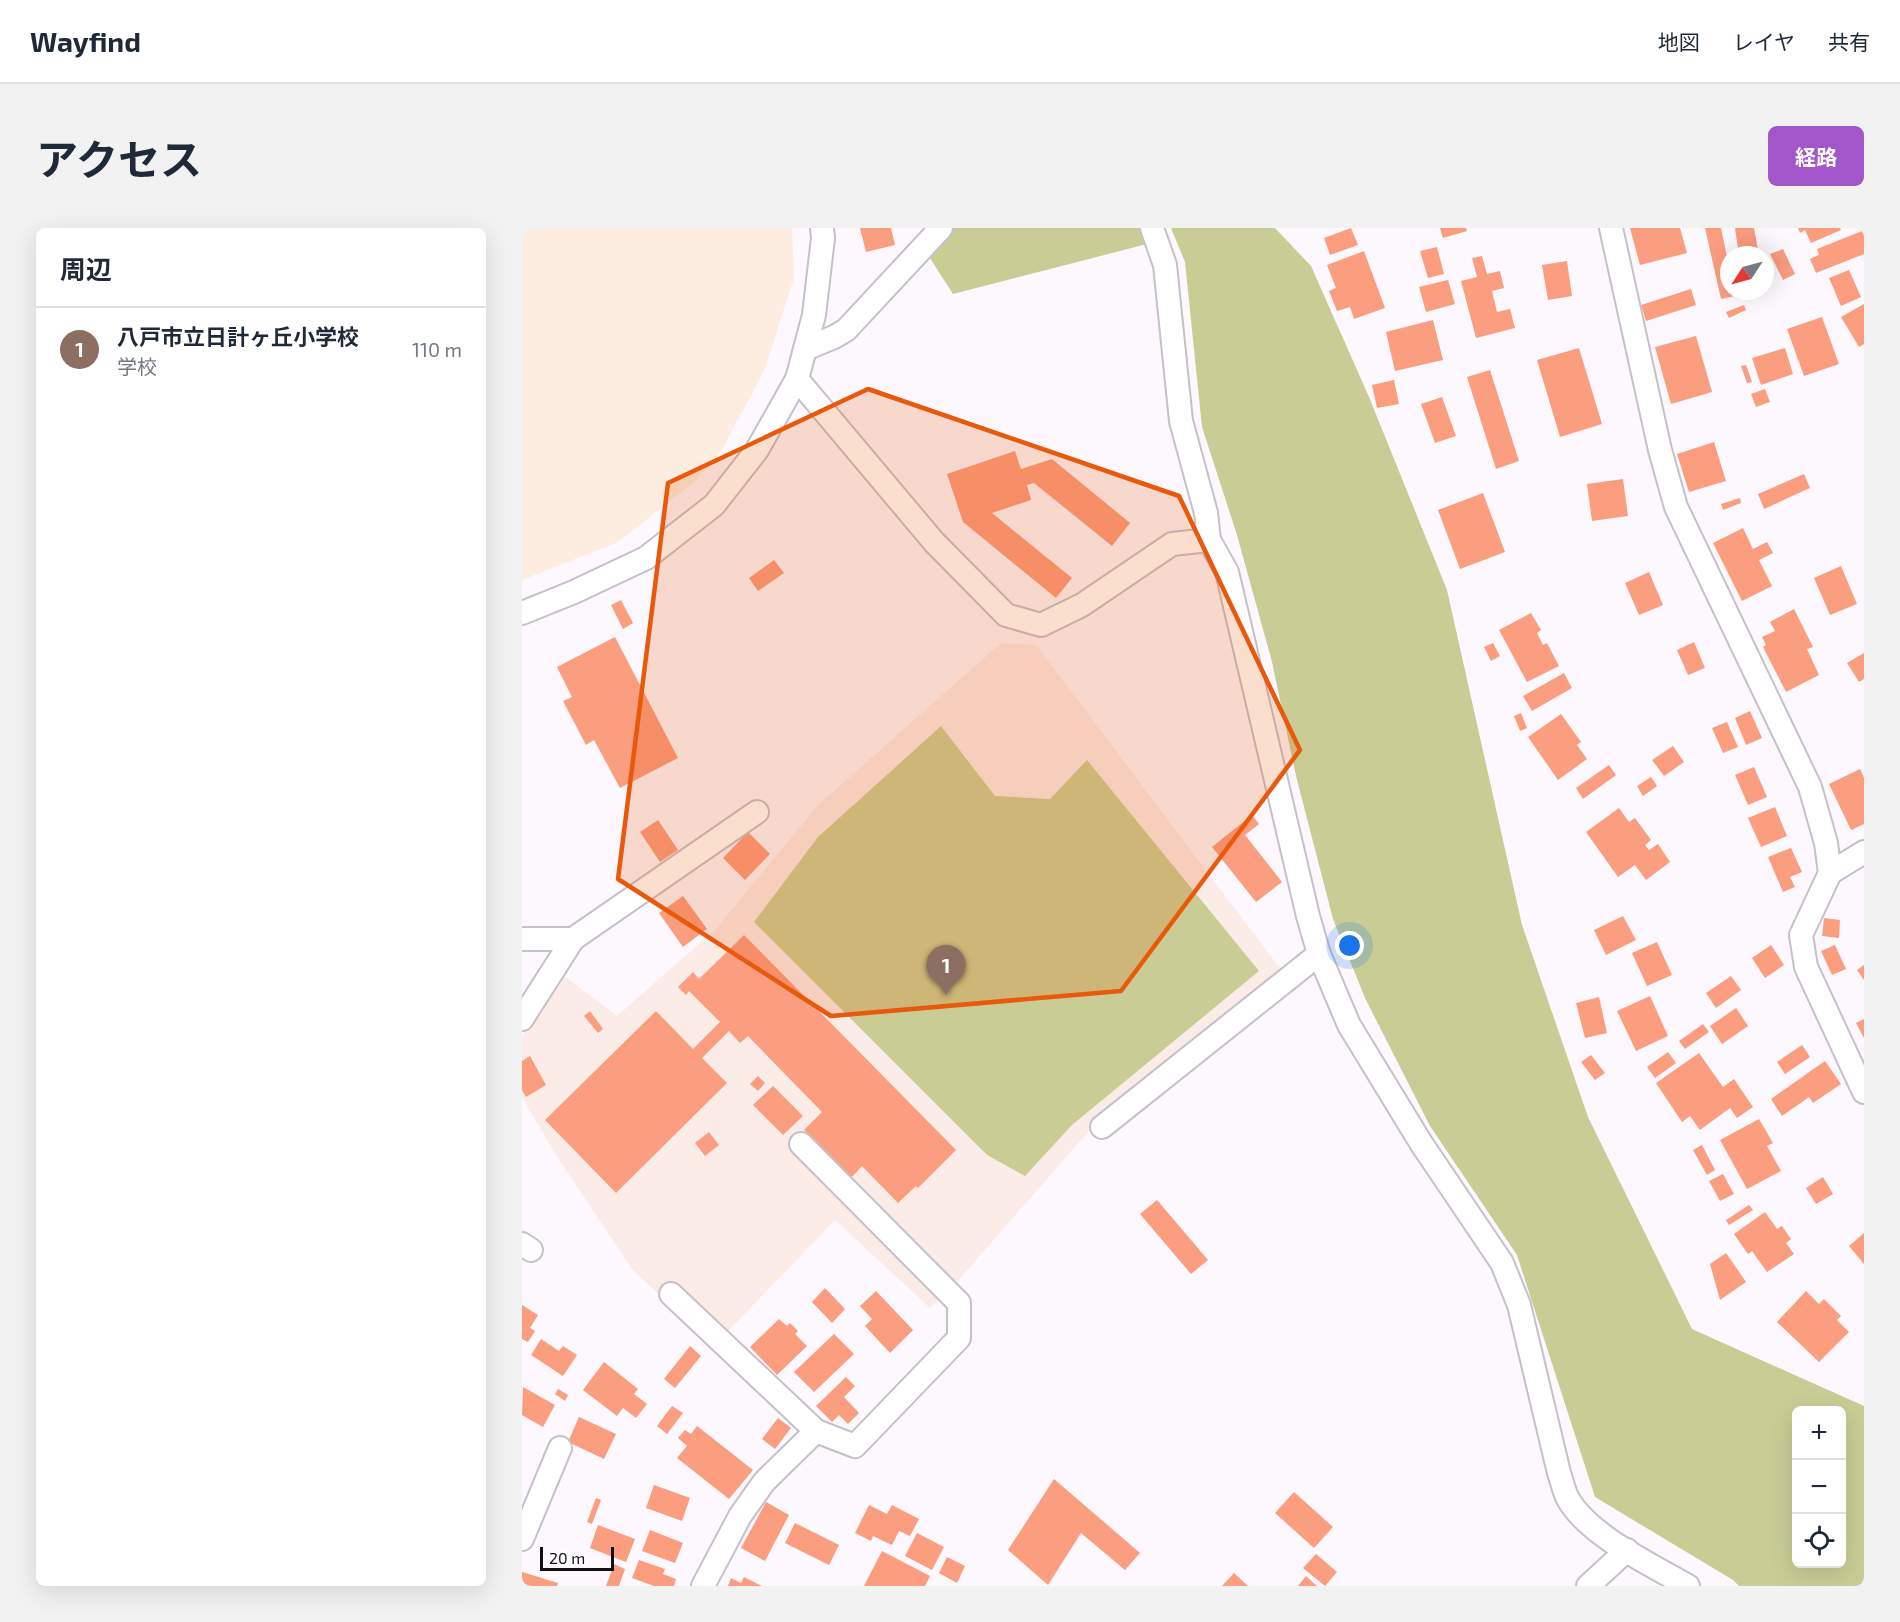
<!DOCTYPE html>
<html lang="ja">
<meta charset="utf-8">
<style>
:root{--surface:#fff;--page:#f2f2f3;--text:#1f2937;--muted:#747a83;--line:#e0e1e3;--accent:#a356c9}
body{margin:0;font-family:"Exo 2","Noto Sans JP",sans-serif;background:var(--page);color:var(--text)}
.controls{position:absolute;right:18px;bottom:18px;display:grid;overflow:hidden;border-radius:9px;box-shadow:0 6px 24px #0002}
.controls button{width:54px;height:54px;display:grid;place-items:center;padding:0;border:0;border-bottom:2px solid var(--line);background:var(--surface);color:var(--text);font:30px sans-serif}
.compass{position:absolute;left:1198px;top:18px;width:54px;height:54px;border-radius:50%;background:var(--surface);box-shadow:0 6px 24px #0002;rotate:234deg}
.scale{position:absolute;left:18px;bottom:15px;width:74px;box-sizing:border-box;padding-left:6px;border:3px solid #121013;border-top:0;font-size:16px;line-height:21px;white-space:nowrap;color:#121013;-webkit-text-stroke:4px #fff;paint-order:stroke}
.you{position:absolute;left:828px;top:718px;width:21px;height:21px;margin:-15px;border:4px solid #fff;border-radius:50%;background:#1a73e8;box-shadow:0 0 0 9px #1a73e833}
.badge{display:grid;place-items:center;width:39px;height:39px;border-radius:50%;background:var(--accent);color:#fff;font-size:20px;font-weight:700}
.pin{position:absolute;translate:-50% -50px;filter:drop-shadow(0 2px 3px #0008)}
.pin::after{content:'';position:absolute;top:32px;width:21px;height:18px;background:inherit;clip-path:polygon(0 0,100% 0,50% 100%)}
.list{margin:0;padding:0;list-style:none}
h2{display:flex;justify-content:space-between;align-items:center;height:78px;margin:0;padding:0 24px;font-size:26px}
h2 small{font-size:20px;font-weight:400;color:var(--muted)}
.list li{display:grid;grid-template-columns:39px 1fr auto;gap:18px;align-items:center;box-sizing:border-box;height:84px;padding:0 24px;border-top:2px solid var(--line)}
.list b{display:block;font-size:22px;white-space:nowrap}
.list p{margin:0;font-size:20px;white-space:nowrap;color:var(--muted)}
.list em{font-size:20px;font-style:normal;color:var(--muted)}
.icon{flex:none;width:33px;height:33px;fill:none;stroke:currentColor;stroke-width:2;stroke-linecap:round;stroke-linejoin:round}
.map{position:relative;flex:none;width:1342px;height:1358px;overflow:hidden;border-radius:9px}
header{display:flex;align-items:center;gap:36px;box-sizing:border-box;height:84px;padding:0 30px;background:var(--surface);border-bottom:2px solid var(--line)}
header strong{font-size:28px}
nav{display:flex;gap:33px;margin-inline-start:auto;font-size:21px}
.intro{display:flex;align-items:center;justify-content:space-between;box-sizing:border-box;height:144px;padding:0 36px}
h1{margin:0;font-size:42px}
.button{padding:15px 27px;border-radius:9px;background:var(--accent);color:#fff;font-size:21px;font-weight:700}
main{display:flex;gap:36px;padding:0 36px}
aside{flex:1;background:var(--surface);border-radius:9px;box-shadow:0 6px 24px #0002}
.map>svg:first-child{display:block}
.industrial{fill:#fdece0}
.education{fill:#fcece8}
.green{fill:#c9cd95;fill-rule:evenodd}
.building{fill:#fb9d7f}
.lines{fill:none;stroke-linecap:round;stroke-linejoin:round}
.minor-casing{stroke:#c6c0c8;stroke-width:26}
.minor{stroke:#fff;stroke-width:22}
.marked{fill:#e8590c;fill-opacity:0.2;stroke:#e8590c;stroke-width:4.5;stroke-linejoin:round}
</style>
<header>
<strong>Wayfind</strong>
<nav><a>地図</a><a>レイヤ</a><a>共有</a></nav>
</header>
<div class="intro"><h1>アクセス</h1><a class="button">経路</a></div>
<main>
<aside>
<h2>周辺<small></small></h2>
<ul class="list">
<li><span class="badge" style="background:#8d6e63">1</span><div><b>八戸市立日計ヶ丘小学校</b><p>学校</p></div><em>110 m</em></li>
</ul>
</aside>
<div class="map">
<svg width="1342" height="1358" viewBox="0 0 1342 1358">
<rect width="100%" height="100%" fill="#fdf7fe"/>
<polygon class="industrial" points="0,0 270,0 272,50 242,143 198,225 172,254 96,314 0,352"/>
<polygon class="education" points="479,415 514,417 760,743 573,896 435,1054 408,1080 313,992 206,1103 163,1067 151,1080 110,1041 34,927 0,869 0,809 41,747 95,788 193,702 296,577"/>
<g class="green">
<polygon points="431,0 618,0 625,16 431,66 406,27"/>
<path d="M649 0H753L789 38 847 169 925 362 1000 697 1066 889 1170 1101 1342 1178V1358H1217L1211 1352 1073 1269 995 1027 908 898 843 770 811 691 774 548 750 434 715 307 680 199 663 34ZM1320 1182V1336H1274V1182Z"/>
<polygon points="419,498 473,568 528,571 565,532 737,743 550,897 503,948 465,927 232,694 296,609"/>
</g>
<g class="building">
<polygon points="338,0 369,0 373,17 344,24"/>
<polygon points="829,0 836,17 808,27 802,10"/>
<polygon points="918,0 944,0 945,3 921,10"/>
<polygon points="1108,0 1158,0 1165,25 1118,37"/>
<polygon points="1183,0 1199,0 1207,38 1207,63 1212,63 1213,68 1199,71"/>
<polygon points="1213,0 1232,0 1237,27 1217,27"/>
<polygon points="1276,0 1318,0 1319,2 1289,15 1283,2 1278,5"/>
<polygon points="1340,3 1342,7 1342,26 1294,45 1288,31 1297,27 1295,21"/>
<polygon points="915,19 922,46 906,50 898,23"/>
<polygon points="1261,21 1273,46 1261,52 1248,26"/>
<polygon points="842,23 863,80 832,91 828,79 815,83 807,63 814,60 805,37"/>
<polygon points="960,28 965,46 978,43 982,60 970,63 975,84 988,81 993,100 954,110 939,53 955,49 950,30"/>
<polygon points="1045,33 1050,68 1026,72 1020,37"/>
<polygon points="1327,42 1339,69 1319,78 1307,50"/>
<polygon points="926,52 933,76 904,84 897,59"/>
<polygon points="1169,61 1174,77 1124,93 1119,77"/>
<polygon points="1342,76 1342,116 1337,119 1319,89"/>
<polygon points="1222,77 1224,82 1207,90 1204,84"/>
<polygon points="1300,89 1317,136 1282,148 1265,101"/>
<polygon points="911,92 921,132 873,143 864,104"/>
<polygon points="1174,108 1190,164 1149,176 1133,119"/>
<polygon points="1057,120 1080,196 1038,209 1015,132"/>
<polygon points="1263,120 1271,146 1239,157 1230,130"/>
<polygon points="1224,137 1230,154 1225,155 1219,138"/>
<polygon points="968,142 997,233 974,241 945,149"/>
<polygon points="872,152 877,176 855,180 850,157"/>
<polygon points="1243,161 1248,174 1234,179 1229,166"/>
<polygon points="920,169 934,208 913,215 899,176"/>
<polygon points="1192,214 1204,253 1167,264 1155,226"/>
<polygon points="493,223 499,241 530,231 608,295 590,318 512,255 505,257 509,272 470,285 550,350 534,370 441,294 425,246"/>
<polygon points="1282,246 1288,260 1242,281 1236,266"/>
<polygon points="1101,251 1106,288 1070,293 1065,256"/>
<polygon points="961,265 983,324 938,341 916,282"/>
<polygon points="1218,270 1219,275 1201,282 1199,276"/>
<polygon points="1221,300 1231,321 1245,314 1251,325 1237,332 1250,358 1220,373 1191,315"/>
<polygon points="252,332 262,345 236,363 227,350"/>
<polygon points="1319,338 1335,376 1308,387 1292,350"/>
<polygon points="1127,344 1141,377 1117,387 1103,355"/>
<polygon points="99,372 111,395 101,401 89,377"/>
<polygon points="1272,381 1291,419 1285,421 1297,447 1264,464 1241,419 1244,417 1240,409 1253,403 1248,394"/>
<polygon points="1009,385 1019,402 1015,405 1021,417 1025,415 1037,438 1005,454 977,402"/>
<polygon points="93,409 156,530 98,560 72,512 64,517 41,473 50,469 35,439"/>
<polygon points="1172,414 1183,440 1166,447 1155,422"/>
<polygon points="971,415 978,428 969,433 962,419"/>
<polygon points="1342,425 1342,451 1337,454 1325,435"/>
<polygon points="1042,445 1050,460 1010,483 1001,468"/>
<polygon points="1228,483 1240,510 1224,517 1213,490"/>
<polygon points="999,485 1005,500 998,503 992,488"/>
<polygon points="1039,486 1059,514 1055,517 1065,531 1036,552 1006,509"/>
<polygon points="1205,494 1216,519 1201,525 1190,500"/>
<polygon points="1151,518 1162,534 1142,548 1130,532"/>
<polygon points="1087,537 1094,547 1061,571 1054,560"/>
<polygon points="1232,539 1245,569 1226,577 1213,547"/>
<polygon points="1338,541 1342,550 1342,596 1329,602 1307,556"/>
<polygon points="1129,549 1135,558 1121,568 1115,558"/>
<polygon points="1253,579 1265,608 1239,619 1226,590"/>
<polygon points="1097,580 1107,594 1113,590 1129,612 1123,617 1127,622 1136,616 1148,634 1124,652 1113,637 1096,649 1064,604"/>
<polygon points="730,587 737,596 723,607 760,654 734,674 690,619"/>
<polygon points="136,592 156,622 138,634 118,604"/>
<polygon points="226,604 248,626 223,652 201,630"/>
<polygon points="1269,620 1280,644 1268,649 1273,659 1261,664 1246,629"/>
<polygon points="161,668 185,701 161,719 137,685"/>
<polygon points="1101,688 1114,712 1084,727 1072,702"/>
<polygon points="1302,690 1318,692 1317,710 1300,708"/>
<polygon points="222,707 434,922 396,960 394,958 376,975 340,938 329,950 282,902 300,884 226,808 218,815 207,803 180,830 205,855 94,965 23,892 134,783 171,821 198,794 167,763 164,767 156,759 171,744 177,751"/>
<polygon points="1135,714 1150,747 1125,758 1110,725"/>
<polygon points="1249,717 1262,737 1243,750 1230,730"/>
<polygon points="1313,717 1324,741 1310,747 1299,723"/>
<polygon points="1342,737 1342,752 1335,742"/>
<polygon points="1209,748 1219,762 1194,780 1184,765"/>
<polygon points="1128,768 1146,808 1114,823 1095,783"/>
<polygon points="1077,769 1085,805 1063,810 1054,775"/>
<polygon points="1214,780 1226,798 1200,816 1188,798"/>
<polygon points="68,783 81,801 76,805 62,788"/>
<polygon points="1342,791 1342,810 1334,795"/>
<polygon points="1181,796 1187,804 1163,821 1157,813"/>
<polygon points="1280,817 1288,829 1263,846 1255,834"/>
<polygon points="1146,824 1154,835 1133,850 1125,839"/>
<polygon points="1177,825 1201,859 1212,851 1231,879 1215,890 1208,880 1178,902 1168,888 1160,894 1134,855"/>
<polygon points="1069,827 1083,845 1073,852 1059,834"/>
<polygon points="8,828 24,857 4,869 0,862 0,833"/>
<polygon points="1303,833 1319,856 1291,875 1287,869 1260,888 1249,871"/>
<polygon points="236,848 243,855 236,863 228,856"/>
<polygon points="251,858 281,888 261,907 231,877"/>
<polygon points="1237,891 1251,915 1245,918 1259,943 1225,961 1198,912"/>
<polygon points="187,904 197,917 183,928 173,915"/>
<polygon points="1180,917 1193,942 1185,947 1171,922"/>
<polygon points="1201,946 1212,966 1198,973 1187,953"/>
<polygon points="1301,949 1311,966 1294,976 1284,960"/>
<polygon points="635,972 686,1032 669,1046 618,986"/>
<polygon points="1227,977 1231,982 1207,997 1204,992"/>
<polygon points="1243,984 1255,1001 1260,998 1269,1011 1264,1015 1272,1026 1245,1044 1230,1023 1226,1026 1212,1006"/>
<polygon points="1342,1005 1342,1036 1327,1018"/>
<polygon points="1204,1025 1224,1054 1198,1072 1188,1036"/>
<polygon points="303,1060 323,1081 310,1095 290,1074"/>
<polygon points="354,1063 391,1102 368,1125 343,1098 350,1091 338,1078"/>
<polygon points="1284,1063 1297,1076 1302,1071 1319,1088 1315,1092 1327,1104 1297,1134 1255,1094"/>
<polygon points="0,1077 16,1087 8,1100 13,1103 6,1114 0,1111"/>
<polygon points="257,1091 265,1098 268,1095 276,1103 273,1106 285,1118 255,1147 228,1119"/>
<polygon points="312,1106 332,1126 292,1164 272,1144"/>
<polygon points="19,1111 37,1123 41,1118 55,1127 41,1148 9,1127"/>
<polygon points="168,1118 179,1128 153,1160 142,1151"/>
<polygon points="82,1134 116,1161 112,1166 125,1176 114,1190 101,1180 95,1188 61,1162"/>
<polygon points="324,1149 333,1158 322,1169 337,1185 326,1196 317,1187 310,1194 294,1178"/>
<polygon points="1,1159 33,1177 21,1199 0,1187"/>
<polygon points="36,1161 46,1167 43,1173 33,1166"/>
<polygon points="150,1178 161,1185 145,1206 135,1198"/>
<polygon points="57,1189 94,1206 82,1231 46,1214"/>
<polygon points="256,1190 269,1200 253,1221 240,1211"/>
<polygon points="175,1198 231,1242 207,1271 155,1230 165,1218 156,1210 163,1202 169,1206"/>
<polygon points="532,1251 618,1325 603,1342 559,1305 526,1357 486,1322"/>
<polygon points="132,1257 168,1270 160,1293 124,1280"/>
<polygon points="772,1264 811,1299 792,1320 753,1285"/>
<polygon points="74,1270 79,1272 70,1296 65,1294"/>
<polygon points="244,1274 267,1287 243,1333 219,1320"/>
<polygon points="347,1277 365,1286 370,1277 397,1291 388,1308 377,1303 370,1317 351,1308 349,1313 333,1305"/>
<polygon points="273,1295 317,1317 307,1337 263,1315"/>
<polygon points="76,1297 113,1311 104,1334 68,1320"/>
<polygon points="128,1302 161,1315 153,1335 120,1323"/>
<polygon points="395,1305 422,1319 410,1342 383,1328"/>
<polygon points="360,1323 408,1348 403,1358 342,1358"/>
<polygon points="794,1326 815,1344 803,1358 781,1340"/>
<polygon points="425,1329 443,1338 435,1355 417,1345"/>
<polygon points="117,1332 143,1341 141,1346 154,1351 152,1358 132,1358 110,1350"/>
<polygon points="92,1336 103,1341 97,1358 84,1358"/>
<polygon points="0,1344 36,1355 35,1358 0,1358"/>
<polygon points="712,1345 726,1358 700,1358"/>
<polygon points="784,1348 795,1358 776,1358"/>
<polygon points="222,1349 240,1358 206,1358 209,1350 219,1355"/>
</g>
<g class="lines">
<g class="minor-casing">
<g id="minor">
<path d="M630 0 643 37 659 193 684 285 687 312 705 344 786 688 797 726 827 797 899 915 980 1035 997 1077 1037 1245C1040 1253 1042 1264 1046 1271 1067 1308 1130 1337 1166 1358"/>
<polyline points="1089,0 1138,222 1154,279 1288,559 1304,615 1308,645 1279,707 1284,739 1342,864"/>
<polyline points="283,121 312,109 324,102 419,0"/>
<polyline points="275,151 412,314 484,387 519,397 560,377 650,316 687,312"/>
<polyline points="0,385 52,364 124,330 192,277 235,222 275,151 292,87 301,10 300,0"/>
<polyline points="1308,645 1342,624"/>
<polyline points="0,711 51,711"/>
<polyline points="0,791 51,711 235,584"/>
<polyline points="580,899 797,726"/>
<polyline points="0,1016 9,1022"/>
<polyline points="149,1066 294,1203"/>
<polyline points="0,1311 38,1220"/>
<polyline points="181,1358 218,1288 242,1254 294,1203 333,1218 437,1110 437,1075 279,916"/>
<polyline points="1066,1358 1105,1322"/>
</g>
</g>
<use href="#minor" class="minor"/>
</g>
<path class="marked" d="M346 161 657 268 778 522 599 763 309 788 96 651 146 255Z"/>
</svg>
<div class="controls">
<button>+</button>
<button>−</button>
<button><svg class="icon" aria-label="locate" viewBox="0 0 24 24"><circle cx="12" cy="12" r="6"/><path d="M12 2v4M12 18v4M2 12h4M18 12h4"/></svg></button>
</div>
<svg class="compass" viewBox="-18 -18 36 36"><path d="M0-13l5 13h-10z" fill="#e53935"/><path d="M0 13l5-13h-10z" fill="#747a83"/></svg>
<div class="scale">20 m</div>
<div class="you"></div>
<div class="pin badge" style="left:424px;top:767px;background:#8d6e63">1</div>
</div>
</main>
